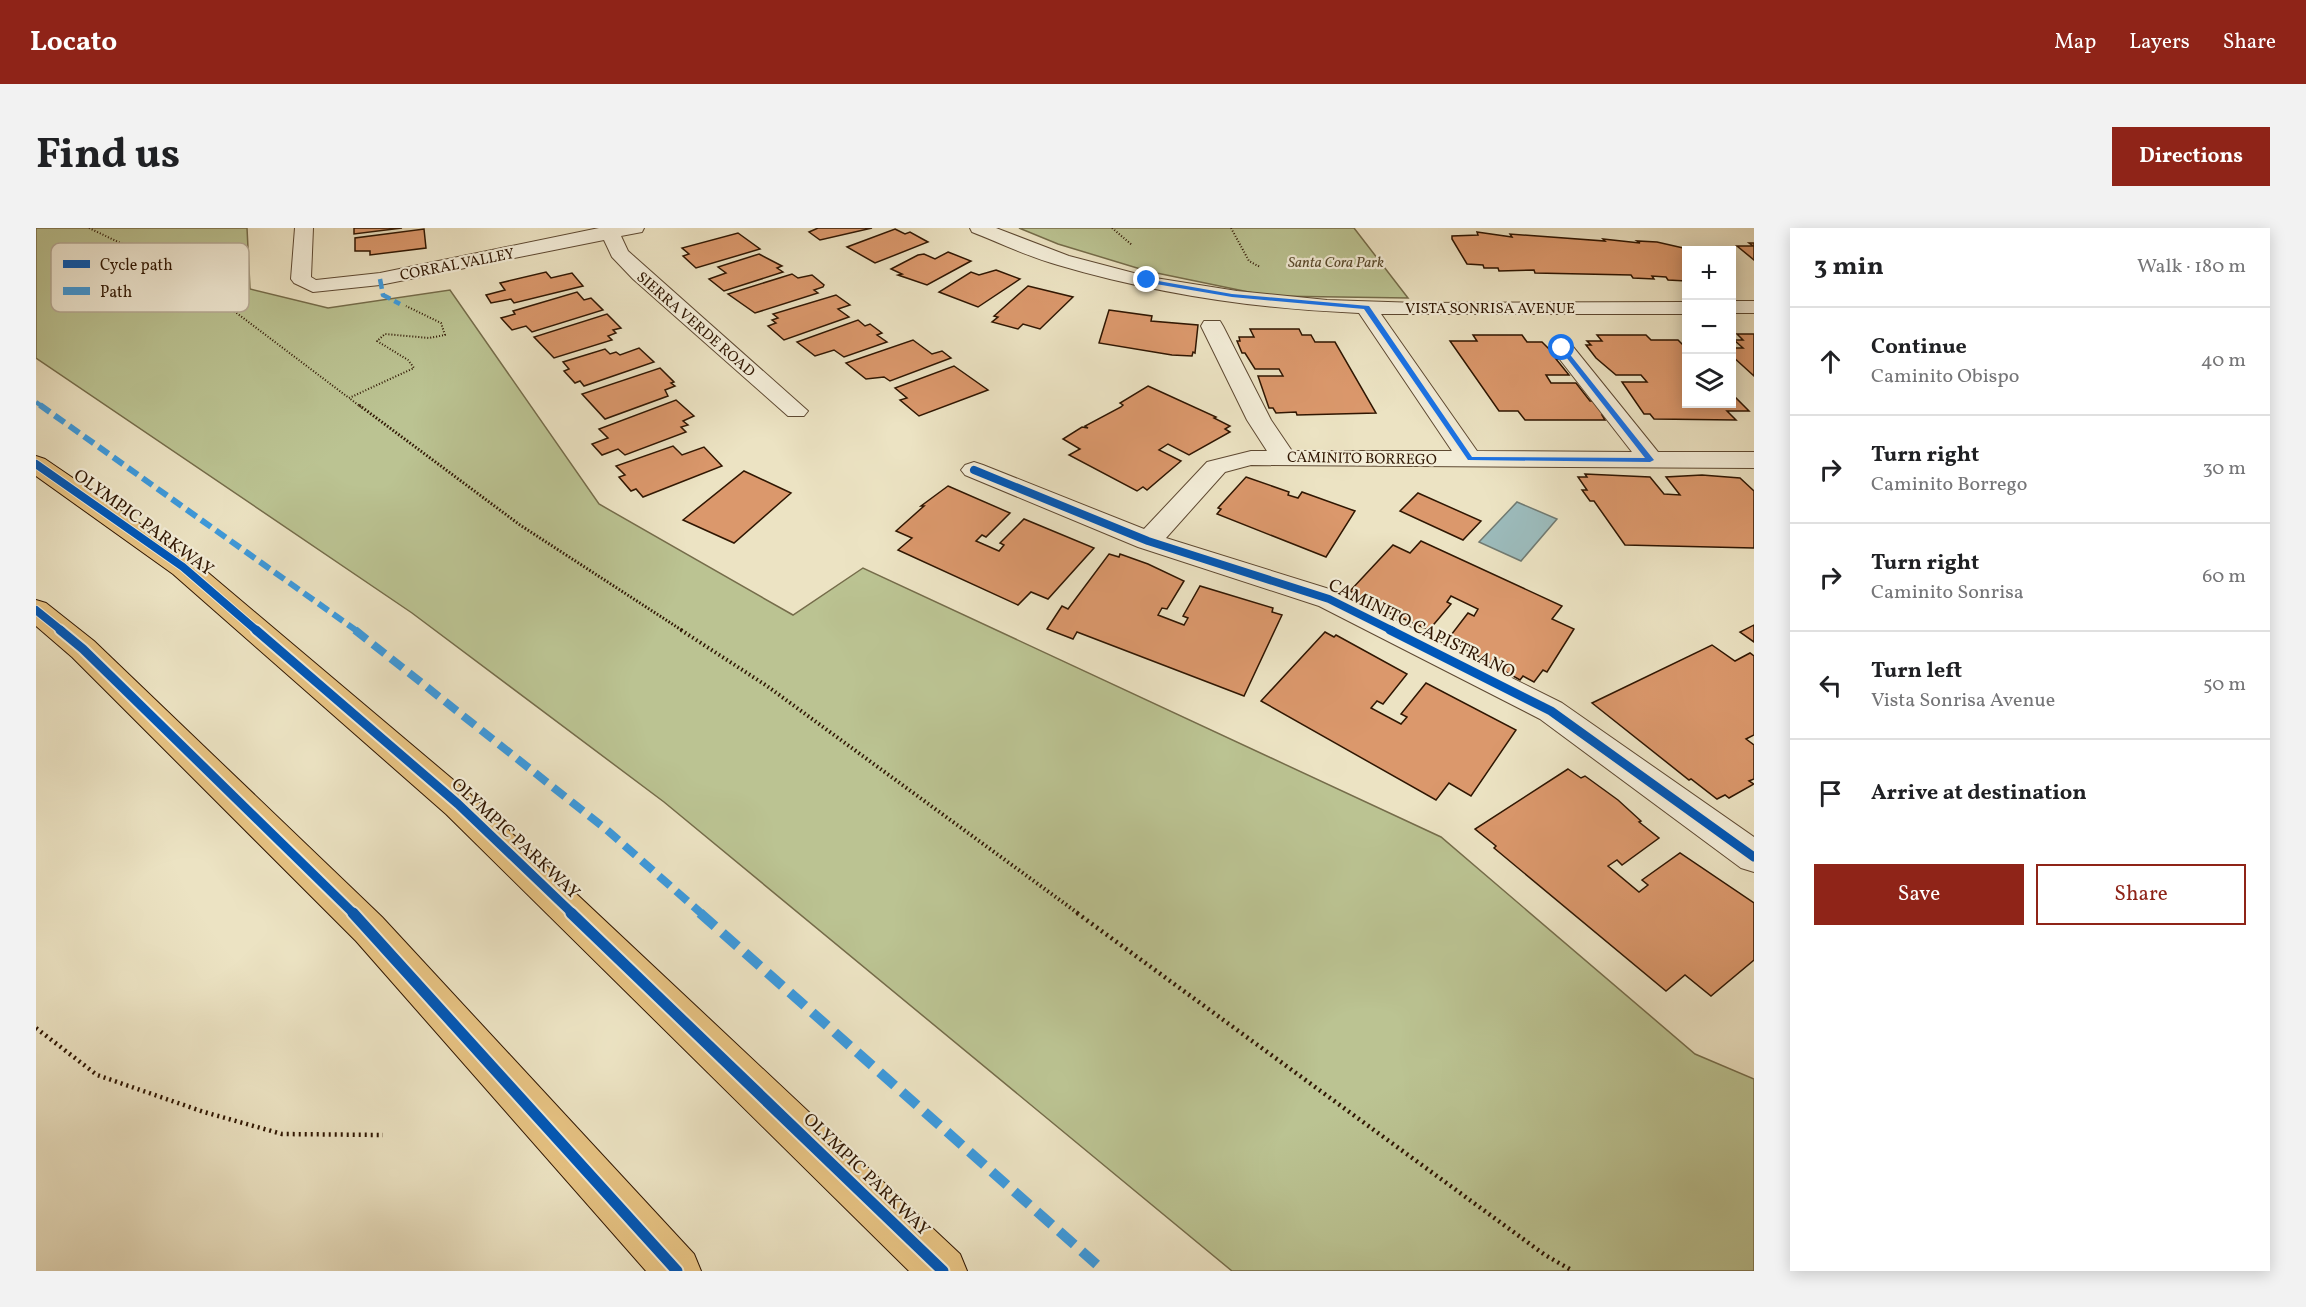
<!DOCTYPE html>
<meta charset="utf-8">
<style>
:root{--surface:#fff;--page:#f2f2f2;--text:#202124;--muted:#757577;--line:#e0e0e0;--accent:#8f2418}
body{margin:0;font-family:Vollkorn,serif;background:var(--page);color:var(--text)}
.controls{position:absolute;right:18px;top:18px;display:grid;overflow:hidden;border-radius:0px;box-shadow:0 3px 15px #0003}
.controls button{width:54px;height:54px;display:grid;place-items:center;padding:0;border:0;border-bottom:2px solid var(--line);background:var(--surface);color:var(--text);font:30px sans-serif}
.stop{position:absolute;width:18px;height:18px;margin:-14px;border:4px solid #1a73e8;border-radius:50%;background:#fff}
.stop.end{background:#1a73e8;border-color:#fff;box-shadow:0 2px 6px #0008}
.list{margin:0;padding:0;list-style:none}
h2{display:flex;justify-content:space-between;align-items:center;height:78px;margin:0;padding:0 24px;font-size:26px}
h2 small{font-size:20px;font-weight:400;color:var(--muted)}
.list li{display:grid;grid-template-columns:39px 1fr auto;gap:18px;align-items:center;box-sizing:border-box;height:108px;padding:0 24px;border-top:2px solid var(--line)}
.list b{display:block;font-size:22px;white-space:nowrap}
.list p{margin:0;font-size:20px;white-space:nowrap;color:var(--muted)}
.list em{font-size:20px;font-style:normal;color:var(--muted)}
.actions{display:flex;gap:12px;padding:18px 24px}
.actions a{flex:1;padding:14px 0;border:2px solid var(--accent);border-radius:0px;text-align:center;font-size:21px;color:var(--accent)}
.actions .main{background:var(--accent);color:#fff}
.icon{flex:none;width:33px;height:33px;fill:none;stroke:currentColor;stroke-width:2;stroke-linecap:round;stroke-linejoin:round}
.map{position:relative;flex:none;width:1718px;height:1043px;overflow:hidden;border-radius:0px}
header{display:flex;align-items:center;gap:36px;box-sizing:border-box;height:84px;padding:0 30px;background:var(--accent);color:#fff}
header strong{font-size:28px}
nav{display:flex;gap:33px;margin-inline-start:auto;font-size:21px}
.intro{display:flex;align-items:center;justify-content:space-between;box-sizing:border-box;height:144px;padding:0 36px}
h1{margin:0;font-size:42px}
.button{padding:15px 27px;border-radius:0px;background:var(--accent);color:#fff;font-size:21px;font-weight:700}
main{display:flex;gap:36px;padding:0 36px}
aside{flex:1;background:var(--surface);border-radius:0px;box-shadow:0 3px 15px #0003}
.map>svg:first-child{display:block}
.green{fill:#bbc392;stroke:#756c4a;stroke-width:1.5}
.water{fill:#9cbcbd;stroke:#707a72;stroke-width:1.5}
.building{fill:#db986c;stroke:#2f1602;stroke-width:1.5}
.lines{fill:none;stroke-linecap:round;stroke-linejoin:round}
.minor-casing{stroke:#5e4932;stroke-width:2}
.major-casing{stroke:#2f1602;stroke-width:2}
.path-far3{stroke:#2f1602;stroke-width:2;stroke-dasharray:1 2;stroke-linecap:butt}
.path-far2{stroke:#2f1602;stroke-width:3;stroke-dasharray:1.5 2;stroke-linecap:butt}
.path-far1{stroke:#2f1602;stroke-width:4;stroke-dasharray:1.5 3;stroke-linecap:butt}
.path{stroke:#2f1602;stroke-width:4.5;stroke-dasharray:2 4;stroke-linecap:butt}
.minor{fill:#f3edd8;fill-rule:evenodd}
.major{fill:#e6c282;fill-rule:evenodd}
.quiet-far3{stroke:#3d9add;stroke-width:4.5;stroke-dasharray:10 4.5;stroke-linecap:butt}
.quiet-far2{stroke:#3d9add;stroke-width:6;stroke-dasharray:12 6;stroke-linecap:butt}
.quiet-far1{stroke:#3d9add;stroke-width:8;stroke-dasharray:15 8;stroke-linecap:butt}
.quiet{stroke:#3d9add;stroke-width:10;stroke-dasharray:20 10;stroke-linecap:butt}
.cycleway-far2-casing{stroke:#f3edd8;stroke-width:10}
.cycleway-far1-casing{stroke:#f3edd8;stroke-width:13}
.cycleway-casing{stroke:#f3edd8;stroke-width:15}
.cycleway-far2{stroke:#0057b8;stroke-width:8}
.cycleway-far1{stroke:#0057b8;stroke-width:9}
.cycleway{stroke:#0057b8;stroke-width:11}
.route{fill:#1a73e8}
.labels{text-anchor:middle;stroke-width:4.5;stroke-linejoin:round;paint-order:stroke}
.far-park-label{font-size:15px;font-style:italic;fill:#594a2d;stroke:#f3edd8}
.far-street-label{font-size:15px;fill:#2f1602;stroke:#f3edd8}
.street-label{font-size:18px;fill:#2f1602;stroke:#f3edd8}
.key{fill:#f3edd8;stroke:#b8ac98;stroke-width:1.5}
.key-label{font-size:16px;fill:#2f1602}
</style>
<header>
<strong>Locato</strong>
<nav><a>Map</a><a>Layers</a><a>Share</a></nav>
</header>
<div class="intro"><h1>Find us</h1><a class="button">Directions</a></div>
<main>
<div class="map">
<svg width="1718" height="1043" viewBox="0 0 1718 1043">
<rect width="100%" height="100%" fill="#ece3c3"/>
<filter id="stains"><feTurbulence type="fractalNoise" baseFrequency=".00333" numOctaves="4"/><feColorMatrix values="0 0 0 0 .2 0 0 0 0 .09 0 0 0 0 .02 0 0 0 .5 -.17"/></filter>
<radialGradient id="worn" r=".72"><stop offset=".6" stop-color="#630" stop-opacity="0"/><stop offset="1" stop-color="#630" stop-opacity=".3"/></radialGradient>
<g class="green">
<polygon points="0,0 211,0 214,61 292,80 414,62 563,276 757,387 827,340 1405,609 1659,826 1718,851 1718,1043 1196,1043 628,574 376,385 0,130"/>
<polygon points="983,0 1318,0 1372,70 1232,68 1111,43 1022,16"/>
</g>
<polygon class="water" points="1481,274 1521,291 1485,333 1443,314"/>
<g class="building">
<polygon points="318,0 366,0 318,6"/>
<polygon points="782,0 836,0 784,12 773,4"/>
<polygon points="388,1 390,20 334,27 334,23 319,23 319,10"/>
<polygon points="859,1 869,6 874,4 892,14 839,35 811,19"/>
<polygon points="1441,4 1476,9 1474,6 1569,13 1567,11 1604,15 1601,13 1621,14 1656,22 1650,22 1650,53 1632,52 1630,49 1616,48 1618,51 1597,50 1595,47 1499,45 1498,42 1463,43 1462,40 1448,40 1447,37 1431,36 1416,11 1416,8 1442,7"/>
<polygon points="702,5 724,21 660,40 647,28 653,26 646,20"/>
<polygon points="1713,15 1718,15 1718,32 1701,18 1717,18"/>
<polygon points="912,24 935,33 891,57 862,47 866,46 855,41 882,27 888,26 899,31"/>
<polygon points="723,26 746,38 741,40 747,44 688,63 673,51 690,45 682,39"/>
<polygon points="960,42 984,51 942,79 903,64 935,44 943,47"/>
<polygon points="510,44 515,50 536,45 547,58 478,75 475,71 455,75 450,67 469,62 464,55"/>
<polygon points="756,46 762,50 776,47 788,57 787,59 778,62 782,65 719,85 692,66"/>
<polygon points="992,58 1037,69 1004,101 987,96 982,101 956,94 962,89 958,88"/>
<polygon points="541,64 548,72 555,70 567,82 496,104 490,98 476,102 465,90 479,86 477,83"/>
<polygon points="800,67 814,77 802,81 813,89 748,112 732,98 740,95 736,92 742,90 737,86"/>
<polygon points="1073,82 1116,88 1115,93 1162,97 1159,125 1157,124 1156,128 1136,127 1063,115"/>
<polygon points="571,86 585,100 577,102 580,105 572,108 576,112 518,130 498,109"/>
<polygon points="822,92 829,98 834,96 846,105 841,107 851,114 808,129 798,122 779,128 761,114"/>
<polygon points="1214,101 1263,101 1266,107 1275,107 1279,114 1299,114 1340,185 1261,187 1260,184 1240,185 1237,180 1233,180 1222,148 1247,148 1243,141 1219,141 1209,125 1206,125 1201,113 1204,113 1203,109 1218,109"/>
<polygon points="1701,106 1718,106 1718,148 1696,128 1696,120 1707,120 1698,112 1707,112"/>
<polygon points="1437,107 1486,107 1491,114 1506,114 1523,131 1520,131 1533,147 1510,147 1515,155 1540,155 1554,173 1558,173 1569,187 1566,187 1569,192 1489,192 1482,183 1463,183 1414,113 1441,113"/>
<polygon points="1561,107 1610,107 1615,112 1642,112 1650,120 1650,176 1696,176 1697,167 1713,183 1691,183 1700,192 1618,191 1614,186 1608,186 1586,154 1611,154 1605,147 1580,147 1560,130 1550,117 1555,117 1551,113 1566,113"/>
<polygon points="877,112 896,126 906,123 915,130 854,153 848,149 830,151 810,135"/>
<polygon points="603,120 618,134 548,158 544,153 539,155 528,143 533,141 527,134 569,121 574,126 580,124 584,127"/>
<polygon points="918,138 952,162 883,188 864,172 871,170 859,160"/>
<polygon points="624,140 638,154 635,155 639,158 629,162 632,168 569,191 546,166"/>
<polygon points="1112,158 1180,189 1178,190 1194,198 1189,201 1194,204 1153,227 1132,216 1123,222 1145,233 1111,262 1107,259 1101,263 1033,227 1044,221 1027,211 1046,199 1052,200 1049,198 1085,179 1087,177 1084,175"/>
<polygon points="640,172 658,188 647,193 652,197 645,199 650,204 589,227 582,221 566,227 556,216 572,210 563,201"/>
<polygon points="637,218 646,227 668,219 686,238 607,269 600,261 595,263 583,249 589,247 580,238"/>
<polygon points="708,243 755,265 698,315 647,292"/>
<polygon points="1549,246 1614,249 1628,266 1644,267 1630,249 1666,247 1704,250 1718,263 1718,320 1589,317 1558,273 1554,273 1546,262 1551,262 1542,249 1551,249"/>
<polygon points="1210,249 1253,264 1252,267 1262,270 1266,264 1319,283 1290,329 1181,286 1185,281 1182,280"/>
<polygon points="912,258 974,285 950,309 946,307 940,313 963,323 968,317 964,315 988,291 1058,320 1012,371 995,364 982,377 862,322 876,310 860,303 888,278 885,278"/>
<polygon points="1382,265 1445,293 1427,312 1364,283"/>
<polygon points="1385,313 1526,378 1516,391 1538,401 1511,444 1507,442 1498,454 1487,448 1484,452 1412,411 1432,385 1438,388 1442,381 1415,368 1411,374 1415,376 1393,402 1322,371 1324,368 1314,363 1357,317 1374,325"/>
<polygon points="1073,326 1083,329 1084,326 1112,336 1148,353 1131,381 1126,380 1122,387 1148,397 1152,390 1147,388 1164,358 1237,380 1236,384 1246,387 1208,468 1041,404 1037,411 1011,401 1026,378 1032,381"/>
<polygon points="1718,397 1718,414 1704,404"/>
<polygon points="1289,404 1298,409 1300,407 1371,446 1347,476 1341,473 1335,480 1365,496 1371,489 1365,486 1390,455 1480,502 1435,568 1413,555 1400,572 1225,473"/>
<polygon points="1676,417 1699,433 1714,425 1718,428 1718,507 1710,511 1718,517 1718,551 1713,553 1718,556 1693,570 1689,567 1681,571 1655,551 1653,552 1556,475"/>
<polygon points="1532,541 1545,550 1549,548 1582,572 1605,593 1603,594 1623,610 1586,637 1581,632 1572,638 1603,664 1612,657 1606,652 1644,625 1718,675 1718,732 1675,768 1649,747 1630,763 1458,620 1460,618 1439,601"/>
</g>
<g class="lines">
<g class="minor-casing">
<g id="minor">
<polygon points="259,0 277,0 275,49 280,52 344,45 563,0 608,0 606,4 585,8 592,23 772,183 768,188 752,188 597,51 576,29 568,12 344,57 277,64 258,55 255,51"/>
<path d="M934 0H960L1033 28 1113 49 1201 63 1291 72 1382 75 1650 74V86H1345L1441 223 1596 224 1515 120 1518 115H1534L1622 224H1718V240L1215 237 1189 244 1130 310 1303 364 1526 475 1718 609V644L1705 640 1504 491 1283 378 1102 319 929 247 925 242 929 237 938 234 947 237 1108 301 1171 234 1215 223H1231L1211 192 1165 98 1168 93H1184L1187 98 1235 192 1256 223H1416L1323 85C1221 81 1120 66 1022 37 993 29 964 15 936 4Z"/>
<rect x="1696" y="73" width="22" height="12"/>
</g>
</g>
<g class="major-casing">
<g id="major">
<polygon points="0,228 9,231 157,332 434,566 924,1026 931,1043 873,1043 410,586 137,346 0,248"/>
<polygon points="0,372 10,375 58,413 346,689 658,1026 665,1043 610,1043 320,713 36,429 0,398"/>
</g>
</g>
<g class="path-far3">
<polyline points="53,0 149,46 313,170"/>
<polyline points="1076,0 1096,17"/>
<polyline points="1195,0 1213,33 1224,39"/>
<polyline points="325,179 313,170 378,140 372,132 341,113 349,106 393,110 409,107 405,95 370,78"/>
</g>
<polyline class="path-far2" points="323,177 484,297 647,403"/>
<polyline class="path-far1" points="645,402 731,458 1043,686"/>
<g class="path">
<polyline points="1041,685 1509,1027 1537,1043"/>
<polyline points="0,800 61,847 168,884 246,906 347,907"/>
</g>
<use href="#minor" class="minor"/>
<use href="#major" class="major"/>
<g class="quiet-far3">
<polyline points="344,51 347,67 364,76"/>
<polyline points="0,174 7,179"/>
</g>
<polyline class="quiet-far2" points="4,177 321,403"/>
<polyline class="quiet-far1" points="319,402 571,602 666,686"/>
<polyline class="quiet" points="664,685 1068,1043"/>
<g class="cycleway-far2-casing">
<g id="cycleway-far2">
<polyline points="0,236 147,339 221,403"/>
<polyline points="938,242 1112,313 1293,371 1357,403"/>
<polyline points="0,382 26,403"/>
</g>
</g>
<g class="cycleway-far1-casing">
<g id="cycleway-far1">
<polyline points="24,402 47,421 318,686"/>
<polyline points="220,402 422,576 537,686"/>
<polyline points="1354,402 1515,483 1718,629"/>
</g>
</g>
<g class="cycleway-casing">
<g id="cycleway">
<polyline points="317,685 641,1043"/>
<polyline points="535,685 907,1043"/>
</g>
</g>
<use href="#cycleway-far2" class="cycleway-far2"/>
<use href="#cycleway-far1" class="cycleway-far1"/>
<use href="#cycleway" class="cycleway"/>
</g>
<polygon class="route" points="1111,51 1196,66 1333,78 1436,229 1609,230 1523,120 1528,119 1618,232 1614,234 1432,232 1328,81 1196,69 1108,54"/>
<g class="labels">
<g class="far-park-label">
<text x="1300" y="39">Santa Cora Park</text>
</g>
<g class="far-street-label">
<text transform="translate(421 36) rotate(-11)" y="5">CORRAL VALLEY</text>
<text x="1454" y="85">VISTA SONRISA AVENUE</text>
<text transform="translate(660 96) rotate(41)" y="5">SIERRA VERDE ROAD</text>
<text transform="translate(1326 230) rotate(1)" y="5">CAMINITO BORREGO</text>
</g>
<g class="street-label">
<text transform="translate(108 294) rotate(36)" y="6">OLYMPIC PARKWAY</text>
<text transform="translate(1386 400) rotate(26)" y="6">CAMINITO CAPISTRANO</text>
<text transform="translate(480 610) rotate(43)" y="6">OLYMPIC PARKWAY</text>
<text transform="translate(831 946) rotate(44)" y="6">OLYMPIC PARKWAY</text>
</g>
</g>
<rect x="15" y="15" width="198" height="69" rx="9" class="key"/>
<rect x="27" y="32" width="27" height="8" fill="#0057b8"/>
<rect x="27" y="59" width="27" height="8" fill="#3d9add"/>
<g class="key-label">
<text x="64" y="42">Cycle path</text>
<text x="64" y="69">Path</text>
</g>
<rect width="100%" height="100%" filter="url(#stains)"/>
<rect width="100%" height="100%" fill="url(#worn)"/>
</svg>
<div class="controls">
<button>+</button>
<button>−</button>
<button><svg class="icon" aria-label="layers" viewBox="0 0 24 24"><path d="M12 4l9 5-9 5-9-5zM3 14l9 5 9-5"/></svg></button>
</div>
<div class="stop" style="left:1526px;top:120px"></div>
<div class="stop end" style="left:1111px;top:52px"></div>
</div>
<aside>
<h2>3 min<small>Walk · 180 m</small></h2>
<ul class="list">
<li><svg class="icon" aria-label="ahead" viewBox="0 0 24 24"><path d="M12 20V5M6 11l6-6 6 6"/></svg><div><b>Continue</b><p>Caminito Obispo</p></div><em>40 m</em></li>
<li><svg class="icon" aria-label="right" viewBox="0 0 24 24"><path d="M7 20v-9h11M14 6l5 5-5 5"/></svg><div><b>Turn right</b><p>Caminito Borrego</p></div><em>30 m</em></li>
<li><svg class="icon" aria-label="right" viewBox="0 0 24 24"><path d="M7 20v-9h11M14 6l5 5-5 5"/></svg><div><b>Turn right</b><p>Caminito Sonrisa</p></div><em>60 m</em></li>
<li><svg class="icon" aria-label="left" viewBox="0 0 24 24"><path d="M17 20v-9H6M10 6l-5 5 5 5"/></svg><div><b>Turn left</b><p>Vista Sonrisa Avenue</p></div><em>50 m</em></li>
<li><svg class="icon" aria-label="arrive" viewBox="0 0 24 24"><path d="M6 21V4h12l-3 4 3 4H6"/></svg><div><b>Arrive at destination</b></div></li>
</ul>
<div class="actions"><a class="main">Save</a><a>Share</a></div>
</aside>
</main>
